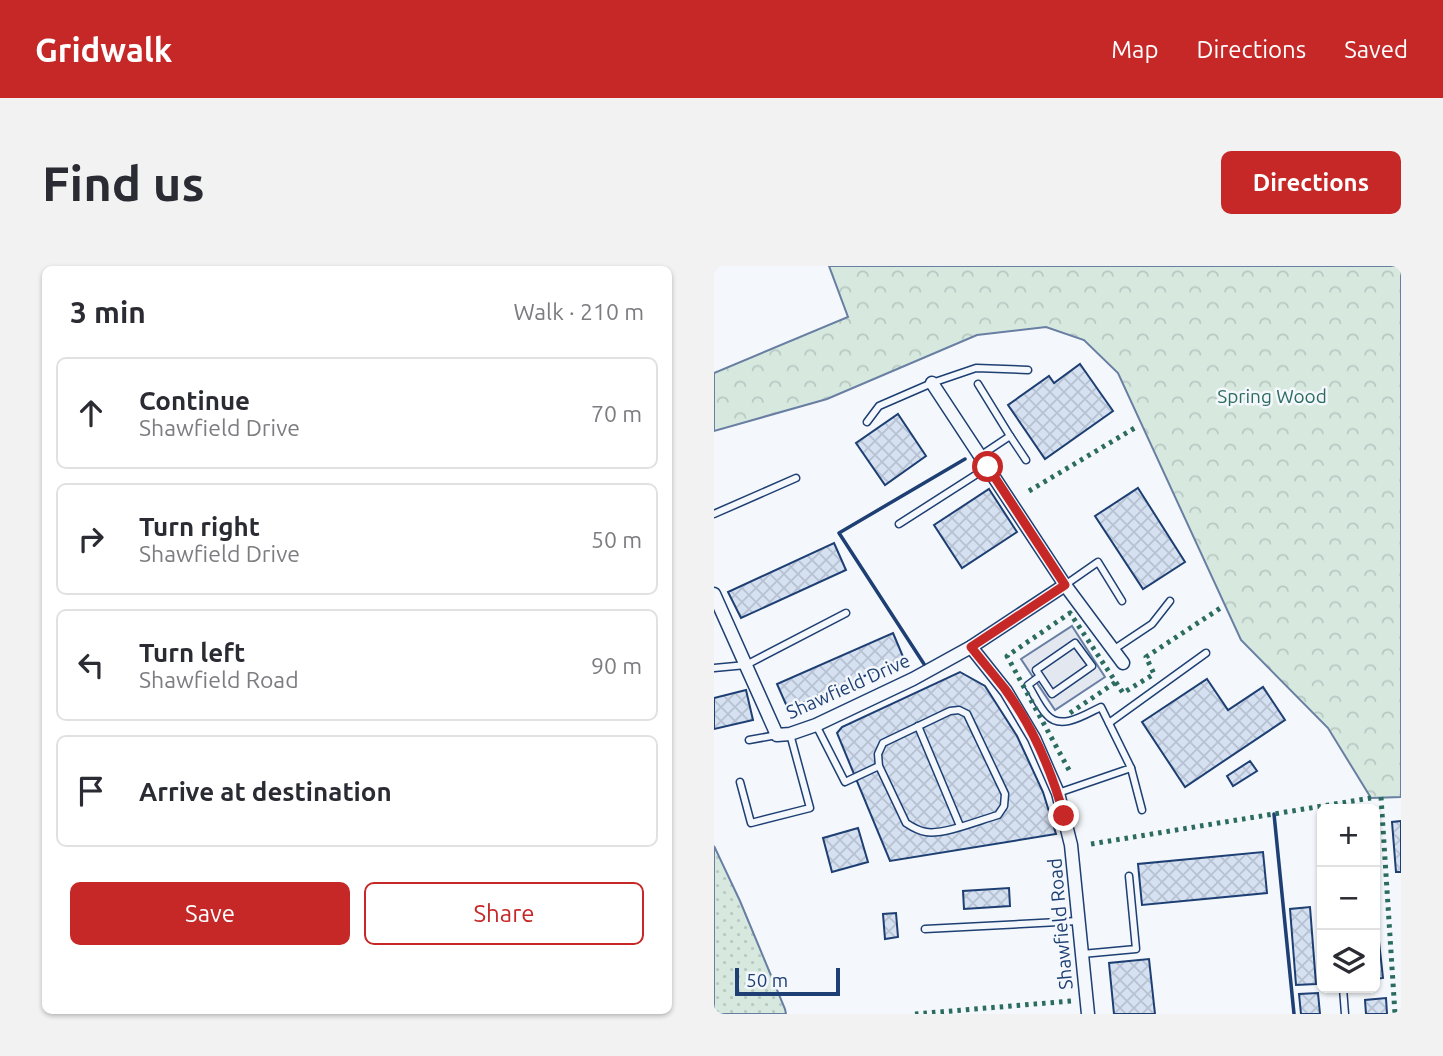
<!DOCTYPE html>
<meta charset="utf-8">
<style>
:root{--surface:#fff;--page:#f2f2f3;--text:#2b2b33;--muted:#7c7c81;--line:#e1e1e2;--accent:#c62828}
body{margin:0;font-family:Ubuntu,sans-serif;background:var(--page);color:var(--text)}
.controls{position:absolute;right:21px;bottom:21px;display:grid;overflow:hidden;border-radius:10px;box-shadow:0 2px 5px #0004}
.controls button{width:63px;height:63px;display:grid;place-items:center;padding:0;border:0;border-bottom:2px solid var(--line);background:var(--surface);color:var(--text);font:35px sans-serif}
.scale{position:absolute;left:21px;bottom:18px;width:105px;box-sizing:border-box;padding-left:7px;border:4px solid #1d3f73;border-top:0;font-size:19px;line-height:24px;white-space:nowrap;color:#1d3f73;-webkit-text-stroke:5px #f4f7fb;paint-order:stroke}
.stop{position:absolute;width:21px;height:21px;margin:-16px;border:5px solid #c62828;border-radius:50%;background:#fff}
.stop.end{background:#c62828;border-color:#fff;box-shadow:0 2px 7px #0008}
.list{margin:0;padding:0;list-style:none}
h2{display:flex;justify-content:space-between;align-items:center;height:91px;margin:0;padding:0 28px;font-size:30px}
h2 small{font-size:23px;font-weight:400;color:var(--muted)}
.list li{display:grid;grid-template-columns:46px 1fr auto;gap:21px;align-items:center;box-sizing:border-box;height:112px;margin:0 14px 14px;padding:0 14px;border:2px solid var(--line);border-radius:10px}
.list b{display:block;font-size:26px;white-space:nowrap}
.list p{margin:0;font-size:23px;white-space:nowrap;color:var(--muted)}
.list em{font-size:23px;font-style:normal;color:var(--muted)}
.actions{display:flex;gap:14px;padding:21px 28px}
.actions a{flex:1;padding:16px 0;border:2px solid var(--accent);border-radius:10px;text-align:center;font-size:24px;color:var(--accent)}
.actions .main{background:var(--accent);color:#fff}
.icon{flex:none;width:38px;height:38px;fill:none;stroke:currentColor;stroke-width:2;stroke-linecap:round;stroke-linejoin:round}
.map{position:relative;flex:none;width:687px;height:748px;overflow:hidden;border-radius:10px}
header{display:flex;align-items:center;gap:42px;box-sizing:border-box;height:98px;padding:0 35px;background:var(--accent);color:#fff}
header strong{font-size:33px}
nav{display:flex;gap:38px;margin-inline-start:auto;font-size:24px}
.intro{display:flex;align-items:center;justify-content:space-between;box-sizing:border-box;height:168px;padding:0 42px}
h1{margin:0;font-size:49px}
.button{padding:18px 32px;border-radius:10px;background:var(--accent);color:#fff;font-size:24px;font-weight:700}
main{display:flex;gap:42px;padding:0 42px}
aside{flex:1;background:var(--surface);border-radius:10px;box-shadow:0 2px 5px #0004}
.map>svg:first-child{display:block}
.grass{fill:url(#grass-dots);stroke:#687fa3;stroke-width:2}
.forest{fill:url(#forest-crowns);stroke:#687fa3;stroke-width:2}
.parking{fill:#e3e8f0;stroke:#687fa3;stroke-width:2}
.building{fill:url(#building-cross-hatch);stroke:#1d3f73;stroke-width:2}
.lines{fill:none;stroke-linecap:round;stroke-linejoin:round}
.service-casing{stroke:#1d3f73;stroke-width:9}
.minor-casing{stroke:#1d3f73;stroke-width:15}
.service{stroke:#f4f7fb;stroke-width:6}
.minor{stroke:#f4f7fb;stroke-width:12}
.hedge{stroke:#2c6c60;stroke-width:5;stroke-dasharray:3.5 5;stroke-linecap:butt}
.wall{stroke:#1d3f73;stroke-width:3.5}
.route{stroke:#c62828;stroke-width:9}
.labels{text-anchor:middle;stroke-width:5;stroke-linejoin:round;paint-order:stroke}
.park-label{font-size:19px;fill:#2c6c60;stroke:#f4f7fb}
.street-label{font-size:19px;fill:#1d3f73;stroke:#f4f7fb}
</style>
<header>
<strong>Gridwalk</strong>
<nav><a>Map</a><a>Directions</a><a>Saved</a></nav>
</header>
<div class="intro"><h1>Find us</h1><a class="button">Directions</a></div>
<main>
<aside>
<h2>3 min<small>Walk · 210 m</small></h2>
<ul class="list">
<li><svg class="icon" aria-label="ahead" viewBox="0 0 24 24"><path d="M12 20V5M6 11l6-6 6 6"/></svg><div><b>Continue</b><p>Shawfield Drive</p></div><em>70 m</em></li>
<li><svg class="icon" aria-label="right" viewBox="0 0 24 24"><path d="M7 20v-9h11M14 6l5 5-5 5"/></svg><div><b>Turn right</b><p>Shawfield Drive</p></div><em>50 m</em></li>
<li><svg class="icon" aria-label="left" viewBox="0 0 24 24"><path d="M17 20v-9H6M10 6l-5 5 5 5"/></svg><div><b>Turn left</b><p>Shawfield Road</p></div><em>90 m</em></li>
<li><svg class="icon" aria-label="arrive" viewBox="0 0 24 24"><path d="M6 21V4h12l-3 4 3 4H6"/></svg><div><b>Arrive at destination</b></div></li>
</ul>
<div class="actions"><a class="main">Save</a><a>Share</a></div>
</aside>
<div class="map">
<svg width="687" height="748" viewBox="0 0 687 748">
<defs>
<pattern id="grass-dots" width="8" height="8" patternUnits="userSpaceOnUse" patternTransform="scale(1.75)"><rect width="8" height="8" fill="#d7e8df"/><path d="M2 2h.1M6 6h.1" fill="none" stroke="#b8c8c3" stroke-width="1.8" stroke-linecap="round"/></pattern>
<pattern id="forest-crowns" width="20" height="18" patternUnits="userSpaceOnUse" patternTransform="scale(1.75)"><rect width="20" height="18" fill="#d7e8df"/><path d="M2 6a3 3 0 1 1 6 0M12 15a3 3 0 1 1 6 0" fill="none" stroke="#b8c8c3"/></pattern>
<pattern id="building-cross-hatch" width="8" height="8" patternUnits="userSpaceOnUse" patternTransform="scale(1.75)"><rect width="8" height="8" fill="#d5e0f0"/><path d="M0 0l8 8M0 8l8-8" fill="none" stroke="#b6c1d1"/></pattern>
</defs>
<rect width="100%" height="100%" fill="#f4f7fb"/>
<polygon class="grass" points="0,580 26,635 71,743 72,748 0,748"/>
<polygon class="forest" points="115,0 687,0 687,531 657,532 614,462 527,374 404,107 370,74 332,61 263,69 113,133 0,165 0,107 134,51"/>
<polygon class="parking" points="358,360 391,411 341,444 307,393"/>
<g class="building">
<polygon points="366,98 399,145 331,193 294,139 335,110 340,117"/>
<polygon points="184,148 212,190 171,219 142,177"/>
<polygon points="424,222 471,296 429,323 381,250"/>
<polygon points="275,223 303,266 248,302 220,259"/>
<polygon points="120,277 132,304 27,352 14,326"/>
<polygon points="179,367 190,393 74,443 63,418"/>
<polygon points="246,406 271,420 303,470 329,526 342,568 176,595 123,467 128,461"/>
<polygon points="493,413 514,444 549,421 571,454 471,521 428,456"/>
<polygon points="32,424 39,454 0,463 0,432"/>
<polygon points="536,495 543,505 519,520 513,510"/>
<polygon points="687,555 687,606 682,606 678,556"/>
<polygon points="144,562 154,596 118,606 109,572"/>
<polygon points="549,586 553,627 428,639 424,598"/>
<polygon points="295,622 296,640 250,643 249,625"/>
<polygon points="661,639 669,712 661,713"/>
<polygon points="596,641 602,718 582,719 576,643"/>
<polygon points="182,647 184,671 171,673 169,648"/>
<polygon points="435,693 441,748 400,748 395,697"/>
<polygon points="604,727 606,748 587,748 585,728"/>
<polygon points="672,732 673,748 652,748 651,734"/>
</g>
<g class="lines">
<g class="service-casing">
<g id="service">
<polyline points="264,118 296,170"/>
<polyline points="153,156 165,140 218,117 262,102 314,104"/>
<polyline points="266,190 296,170 312,194"/>
<polyline points="0,248 82,212"/>
<polyline points="185,258 274,201"/>
<polyline points="351,319 384,296 408,335"/>
<polyline points="399,384 438,358 456,335"/>
<polyline points="0,402 32,399 132,347"/>
<path d="M326 410 322 404 361 377 378 400 338 428 326 410 314 419C320 428 325 441 333 449 347 465 372 448 387 441L417 502 344 527"/>
<polyline points="395,457 492,387"/>
<path d="M102 459 131 516 165 500 164 488 169 477 236 445 245 444 253 448 291 528 290 540 284 549C266 554 230 569 212 566 205 565 198 561 192 557L165 500"/>
<polyline points="204,460 246,560"/>
<polyline points="35,474 63,469"/>
<polyline points="417,502 428,544"/>
<polyline points="26,516 37,557 96,542 76,468"/>
<polyline points="211,663 364,655"/>
<polyline points="368,688 422,683 415,610"/>
<polyline points="629,722 631,748"/>
</g>
</g>
<g class="minor-casing">
<g id="minor">
<polyline points="218,117 351,319 409,397"/>
<polyline points="0,328 63,469 76,468 102,459 199,413 257,381 351,319"/>
<polyline points="257,381 292,425 320,472 344,527 357,579 374,748"/>
</g>
</g>
<use href="#service" class="service"/>
<use href="#minor" class="minor"/>
<g class="hedge">
<polyline points="315,225 424,160"/>
<polyline points="356,447 402,416"/>
<polyline points="355,504 293,390 356,347 409,427 440,408 432,391 508,341"/>
<polyline points="667,531 681,748"/>
<polyline points="377,578 657,532"/>
<polyline points="201,748 357,735"/>
</g>
<g class="wall">
<polyline points="210,398 125,267 251,193"/>
<polyline points="560,548 580,748"/>
</g>
</g>
<g class="lines">
<path class="route" d="M274 201 351 319 257 381C268 395 280 409 291 423 318 460 338 506 350 550"/>
</g>
<g class="labels">
<g class="park-label">
<text x="558" y="137">Spring Wood</text>
</g>
<g class="street-label">
<text transform="translate(134 420) rotate(-24)" y="7">Shawfield Drive</text>
<text transform="translate(346 658) rotate(-95)" y="7">Shawfield Road</text>
</g>
</g>
</svg>
<div class="controls">
<button>+</button>
<button>−</button>
<button><svg class="icon" aria-label="layers" viewBox="0 0 24 24"><path d="M12 4l9 5-9 5-9-5zM3 14l9 5 9-5"/></svg></button>
</div>
<div class="scale">50 m</div>
<div class="stop" style="left:274px;top:201px"></div>
<div class="stop end" style="left:350px;top:550px"></div>
</div>
</main>
